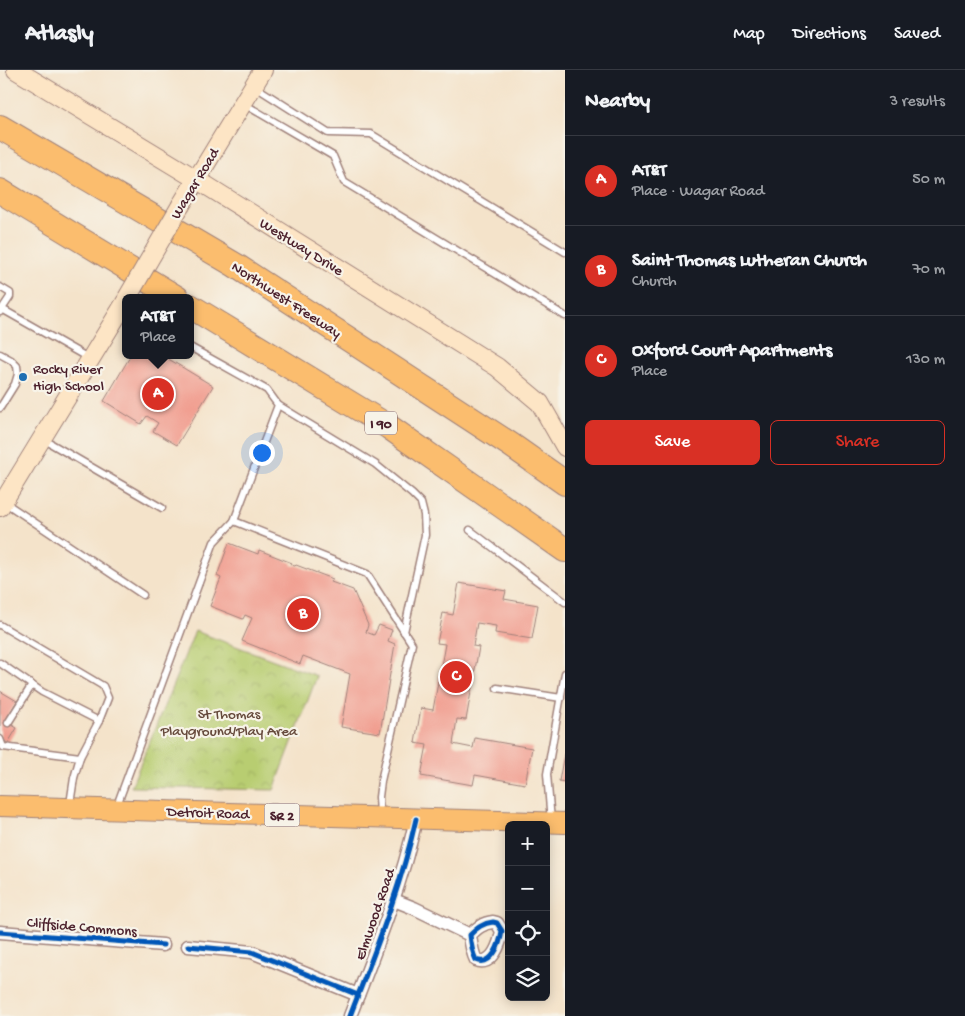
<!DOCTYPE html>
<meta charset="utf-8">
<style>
:root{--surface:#171b24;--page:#20242c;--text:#f1f3f6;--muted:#9ea1a6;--line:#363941;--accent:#d93025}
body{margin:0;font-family:"Gochi Hand",sans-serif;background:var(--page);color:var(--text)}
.controls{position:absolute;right:15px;bottom:15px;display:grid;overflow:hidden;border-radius:8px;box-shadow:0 2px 12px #0003}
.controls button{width:45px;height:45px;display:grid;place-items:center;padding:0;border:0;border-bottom:1px solid var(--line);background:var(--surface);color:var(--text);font:25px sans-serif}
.you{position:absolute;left:261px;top:382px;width:18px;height:18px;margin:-12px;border:4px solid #fff;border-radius:50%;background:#1a73e8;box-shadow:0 0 0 8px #1a73e833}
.badge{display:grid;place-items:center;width:32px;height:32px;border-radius:50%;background:var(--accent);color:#fff;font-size:16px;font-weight:700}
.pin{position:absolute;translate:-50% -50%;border:2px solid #fff;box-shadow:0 1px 5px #0006}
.popup{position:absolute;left:122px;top:224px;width:72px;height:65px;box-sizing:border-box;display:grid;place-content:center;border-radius:8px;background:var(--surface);filter:drop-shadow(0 1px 4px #0005);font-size:16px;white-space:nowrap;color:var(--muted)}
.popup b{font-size:19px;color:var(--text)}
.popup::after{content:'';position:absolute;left:50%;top:100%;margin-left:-10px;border:10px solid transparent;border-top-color:var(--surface)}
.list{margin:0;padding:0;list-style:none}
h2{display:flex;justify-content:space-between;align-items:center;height:65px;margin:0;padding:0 20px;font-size:21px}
h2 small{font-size:16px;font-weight:400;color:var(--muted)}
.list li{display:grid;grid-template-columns:32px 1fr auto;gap:15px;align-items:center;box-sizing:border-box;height:90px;padding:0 20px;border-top:1px solid var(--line)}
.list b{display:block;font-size:19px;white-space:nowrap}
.list p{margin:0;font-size:16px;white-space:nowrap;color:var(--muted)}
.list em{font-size:16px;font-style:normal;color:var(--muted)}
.actions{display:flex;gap:10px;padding:15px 20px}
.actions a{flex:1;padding:11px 0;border:1px solid var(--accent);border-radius:8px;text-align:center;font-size:18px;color:var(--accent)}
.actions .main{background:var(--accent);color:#fff}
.icon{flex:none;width:28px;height:28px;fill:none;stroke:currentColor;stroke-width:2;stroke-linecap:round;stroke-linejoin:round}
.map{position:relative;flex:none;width:565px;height:946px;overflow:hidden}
header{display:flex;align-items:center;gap:30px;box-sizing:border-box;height:70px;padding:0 25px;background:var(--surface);border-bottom:1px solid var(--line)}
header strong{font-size:24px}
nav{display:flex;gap:28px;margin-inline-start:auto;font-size:18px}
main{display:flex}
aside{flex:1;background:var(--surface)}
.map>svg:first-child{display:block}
.park{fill:url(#park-crowns);stroke:#81764e}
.building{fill:#f19e90}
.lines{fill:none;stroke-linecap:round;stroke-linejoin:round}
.service-casing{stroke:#9f817a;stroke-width:9}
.minor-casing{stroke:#9f817a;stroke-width:15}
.secondary-casing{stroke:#9f817a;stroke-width:20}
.primary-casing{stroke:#9f817a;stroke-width:22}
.motorway-casing{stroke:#9f817a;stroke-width:26}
.service{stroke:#fff;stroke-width:6}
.minor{stroke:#fff;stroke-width:12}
.secondary{stroke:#fde5c5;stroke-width:18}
.primary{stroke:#fbbd6e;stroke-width:20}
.motorway{stroke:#fbbd6e;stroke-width:24}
.secondary-bridge-casing{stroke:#9f817a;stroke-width:20;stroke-linecap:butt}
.secondary-bridge{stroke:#fde5c5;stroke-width:18}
.cycleway-casing{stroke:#f7f3e8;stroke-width:8}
.cycleway{stroke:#0057b8;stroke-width:5}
.poi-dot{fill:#1f6fb2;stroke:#f7f3e8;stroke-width:2}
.labels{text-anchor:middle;stroke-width:4.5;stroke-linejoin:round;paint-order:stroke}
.shield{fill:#f7f3e8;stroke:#7e5f64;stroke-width:1}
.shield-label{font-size:14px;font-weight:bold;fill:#4a1f2b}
.street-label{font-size:15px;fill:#4a1f2b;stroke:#f7f3e8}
.poi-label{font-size:15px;fill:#4a1f2b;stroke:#f7f3e8;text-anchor:start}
.park-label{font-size:15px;fill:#664a3c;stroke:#f7f3e8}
</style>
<header>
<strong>Atlasly</strong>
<nav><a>Map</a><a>Directions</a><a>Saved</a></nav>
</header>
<main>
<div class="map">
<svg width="565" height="946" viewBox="0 0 565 946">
<defs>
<pattern id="park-crowns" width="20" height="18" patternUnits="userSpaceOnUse" patternTransform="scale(1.25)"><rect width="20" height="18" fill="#b8cd71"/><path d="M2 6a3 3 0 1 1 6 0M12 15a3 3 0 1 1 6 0" fill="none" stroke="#a0b062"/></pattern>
</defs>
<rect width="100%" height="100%" fill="#f7f3e8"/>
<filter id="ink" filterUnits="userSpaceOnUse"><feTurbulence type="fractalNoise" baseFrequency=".02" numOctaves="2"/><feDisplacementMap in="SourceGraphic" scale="10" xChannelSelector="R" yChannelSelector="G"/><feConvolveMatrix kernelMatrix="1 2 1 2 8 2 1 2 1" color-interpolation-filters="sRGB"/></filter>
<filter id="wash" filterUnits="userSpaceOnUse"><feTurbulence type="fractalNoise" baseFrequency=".0096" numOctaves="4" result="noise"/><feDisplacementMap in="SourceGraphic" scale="20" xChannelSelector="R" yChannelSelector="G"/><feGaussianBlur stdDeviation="1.12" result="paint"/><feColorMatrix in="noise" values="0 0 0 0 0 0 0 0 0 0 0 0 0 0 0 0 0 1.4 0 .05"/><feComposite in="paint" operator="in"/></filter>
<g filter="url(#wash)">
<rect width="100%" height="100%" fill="#f4e3ca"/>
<polygon class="park" points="195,561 317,606 274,720 131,717"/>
<g id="blocks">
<g class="building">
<polygon points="131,285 162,285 213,316 177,375 153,361 158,353 147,346 141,354 104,331"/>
<polygon points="229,473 258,484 259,480 292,493 291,495 295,496 296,495 333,509 331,512 353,520 368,555 366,562 374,565 379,555 392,560 388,571 395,574 380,663 341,657 350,604 303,586 300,594 242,571 252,548 245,545 243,549 210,536 221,508 217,506"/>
<polygon points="459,513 506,521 504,529 538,535 532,569 495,563 496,556 477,553 473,576 479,577 466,650 457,649 453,674 473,678 475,668 532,678 525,714 475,705 473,715 421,706 427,675 415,673 421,638 433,640 445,574 437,573 443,543 453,545"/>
<polygon points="0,621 17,631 5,651 17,658 8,673 0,669"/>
<polygon points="564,684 565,684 565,712 559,711"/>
</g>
</g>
</g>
<g filter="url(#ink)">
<use href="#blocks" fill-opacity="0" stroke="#9f817a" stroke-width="1"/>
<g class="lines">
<g class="service-casing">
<g id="service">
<polyline points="254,16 328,63 371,64 565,182"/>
<polyline points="244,34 333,86 344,112 565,246"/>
<polyline points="0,217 10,223 10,227 0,242"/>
<polyline points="2,239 90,289"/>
<polyline points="190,277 267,320 278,335 234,451"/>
<polyline points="0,284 11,290 17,296 18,304 15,314 0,338"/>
<polyline points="278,335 375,394 412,424 421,433 424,445 425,465 404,562"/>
<polyline points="43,369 162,438"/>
<polyline points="4,432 143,525"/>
<polyline points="470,460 565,532"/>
<polyline points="0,555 103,616 108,628 99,651 42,622 0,593"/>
<polyline points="497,618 561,628"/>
<polyline points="8,653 32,615"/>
<polyline points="0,669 3,677 80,687"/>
<polyline points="70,734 74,708 80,687 99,651"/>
<polyline points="116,738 214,472 234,451 367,504 412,574 381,711 379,727 380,744"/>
<polyline points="551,751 547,704 565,603"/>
</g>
</g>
<g class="minor-casing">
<g id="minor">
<polyline points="394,830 414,838 470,865"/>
<path d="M493 852 497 853 502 861C500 874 492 897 476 890 472 882 471 874 470 865 477 858 483 853 493 852Z"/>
<polyline points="0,862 163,875"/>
<polyline points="188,876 252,882 358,925"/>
<path d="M350 946C375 881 401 817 416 749"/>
</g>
</g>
<g class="secondary-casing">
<g id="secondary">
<polyline points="16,0 196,109 497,297 540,333 565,377"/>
<polyline points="181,135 263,0"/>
<polyline points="0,437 126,231"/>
</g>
</g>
<g class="primary-casing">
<polyline id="primary" points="0,736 565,753"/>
</g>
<g class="motorway-casing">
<g id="motorway">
<polyline points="0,57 235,195 511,375 565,413"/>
<polyline points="0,121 177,228"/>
<polyline points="190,236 389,357 565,480"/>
</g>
</g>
<use href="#service" class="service"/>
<use href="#minor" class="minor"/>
<use href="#secondary" class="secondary"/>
<use href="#primary" class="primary"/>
<use href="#motorway" class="motorway"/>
<g class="secondary-bridge-casing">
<polyline id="secondary-bridge" points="127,228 181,135"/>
</g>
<use href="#secondary-bridge" class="secondary-bridge"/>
<g class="cycleway-casing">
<g id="cycleway">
<path d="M493 852 497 853 502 861C500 874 492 897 476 890 472 882 471 874 470 865 477 858 483 853 493 852Z"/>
<polyline points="0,862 163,875"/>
<polyline points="188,876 252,882 358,925"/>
<path d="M350 946C375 881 401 817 416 749"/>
</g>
</g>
<use href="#cycleway" class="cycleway"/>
</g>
</g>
<circle class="poi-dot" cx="23" cy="307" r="5"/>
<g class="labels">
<g class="shield">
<rect x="365" y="341.5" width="32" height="23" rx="4"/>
<rect x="264.5" y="733.5" width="35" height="23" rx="4"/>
</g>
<g class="shield-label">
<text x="381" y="358">I 90</text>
<text x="282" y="750">SR 2</text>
</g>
<g class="street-label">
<text transform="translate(194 113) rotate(-59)" y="5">Wagar Road</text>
<text transform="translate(302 176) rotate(32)" y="5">Westway Drive</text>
<text transform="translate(287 229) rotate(33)" y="5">Northwest Freeway</text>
<text transform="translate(208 742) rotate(2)" y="5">Detroit Road</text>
<text transform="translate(374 844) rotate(-71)" y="5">Elmwood Road</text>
<text transform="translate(82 856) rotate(5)" y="5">Cliffside Commons</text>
</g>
<g class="poi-label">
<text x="33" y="303">Rocky River<tspan x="33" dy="17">High School</tspan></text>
</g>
<g class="park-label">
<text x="229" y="648">St Thomas<tspan x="229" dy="17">Playground/Play Area</tspan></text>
</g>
</g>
</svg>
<div class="controls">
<button>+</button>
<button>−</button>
<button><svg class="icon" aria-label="locate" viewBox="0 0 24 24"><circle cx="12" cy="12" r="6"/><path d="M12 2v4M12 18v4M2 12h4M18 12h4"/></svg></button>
<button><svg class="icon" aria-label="layers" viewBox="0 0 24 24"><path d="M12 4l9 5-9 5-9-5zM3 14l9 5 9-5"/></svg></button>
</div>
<div class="you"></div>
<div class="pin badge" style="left:158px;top:324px">A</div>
<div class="popup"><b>AT&amp;T</b>Place</div>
<div class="pin badge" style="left:303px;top:544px">B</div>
<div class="pin badge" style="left:456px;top:607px">C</div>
</div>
<aside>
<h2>Nearby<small>3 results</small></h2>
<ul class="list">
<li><span class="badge">A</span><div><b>AT&amp;T</b><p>Place · Wagar Road</p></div><em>50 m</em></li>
<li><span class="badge">B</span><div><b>Saint Thomas Lutheran Church</b><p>Church</p></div><em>70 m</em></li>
<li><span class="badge">C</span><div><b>Oxford Court Apartments</b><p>Place</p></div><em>130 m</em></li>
</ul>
<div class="actions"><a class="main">Save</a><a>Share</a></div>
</aside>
</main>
